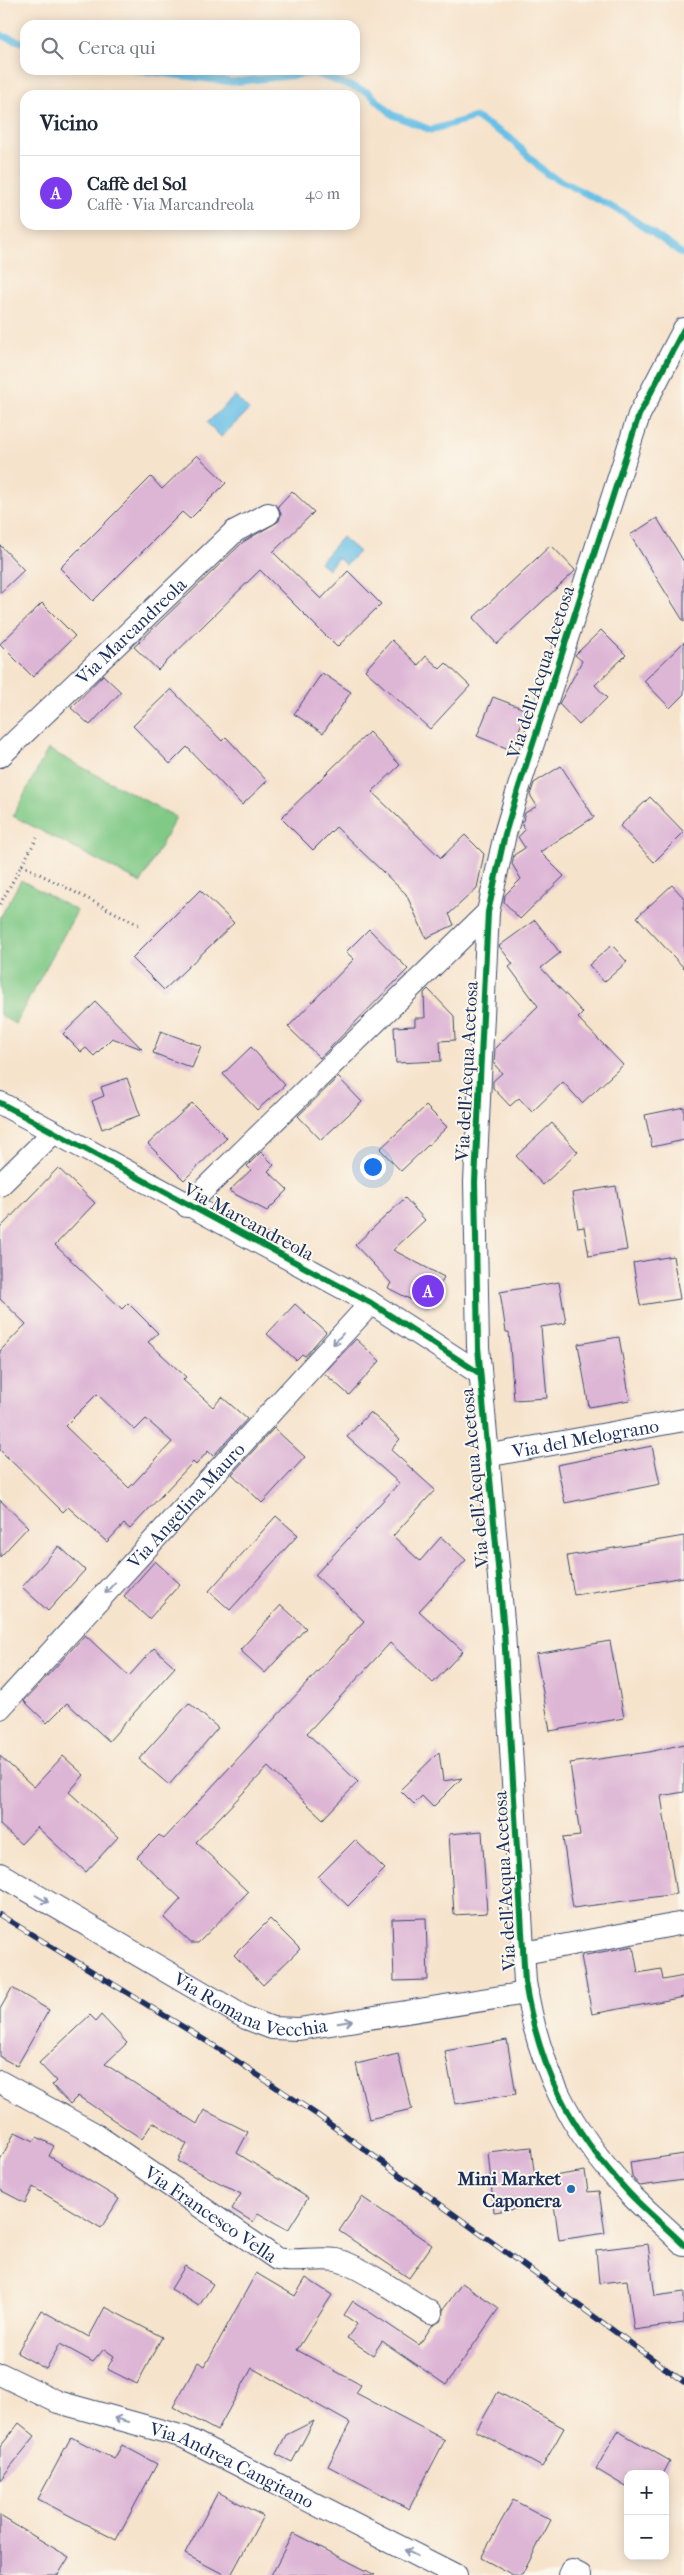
<!DOCTYPE html>
<html lang="it">
<meta charset="utf-8">
<style>
:root{--surface:#fff;--page:#f2f2f3;--text:#1f2937;--muted:#747a83;--line:#e0e1e3;--accent:#7c3aed}
body{margin:0;font-family:"IM FELL French Canon",serif;background:var(--page);color:var(--text)}
.controls{position:absolute;right:15px;bottom:15px;display:grid;overflow:hidden;border-radius:10px;box-shadow:0 2px 12px #0003}
.controls button{width:45px;height:45px;display:grid;place-items:center;padding:0;border:0;border-bottom:1px solid var(--line);background:var(--surface);color:var(--text);font:25px sans-serif}
.you{position:absolute;left:372px;top:1166px;width:18px;height:18px;margin:-12px;border:4px solid #fff;border-radius:50%;background:#1a73e8;box-shadow:0 0 0 8px #1a73e833}
.badge{display:grid;place-items:center;width:32px;height:32px;border-radius:50%;background:var(--accent);color:#fff;font-size:16px;font-weight:700}
.pin{position:absolute;translate:-50% -50%;border:2px solid #fff;box-shadow:0 1px 5px #0006}
.list{margin:0;padding:0;list-style:none}
h2{display:flex;justify-content:space-between;align-items:center;height:65px;margin:0;padding:0 20px;font-size:21px}
h2 small{font-size:16px;font-weight:400;color:var(--muted)}
.list li{display:grid;grid-template-columns:32px 1fr auto;gap:15px;align-items:center;box-sizing:border-box;height:75px;padding:0 20px;border-top:1px solid var(--line)}
.list b{display:block;font-size:19px;white-space:nowrap}
.list p{margin:0;font-size:16px;white-space:nowrap;color:var(--muted)}
.list em{font-size:16px;font-style:normal;color:var(--muted)}
.icon{flex:none;width:28px;height:28px;fill:none;stroke:currentColor;stroke-width:2;stroke-linecap:round;stroke-linejoin:round}
.map{position:relative;flex:none;width:684px;height:2575px;overflow:hidden}
.search{position:absolute;background:var(--surface);box-shadow:0 2px 12px #0003;left:20px;top:20px;width:340px;height:55px;display:flex;align-items:center;gap:12px;box-sizing:border-box;padding:0 18px;border-radius:15px;color:var(--muted);font-size:19px}
.panel{position:absolute;background:var(--surface);box-shadow:0 2px 12px #0003;left:20px;top:90px;width:340px;height:140px;border-radius:15px}
.map>svg:first-child{display:block}
.green{fill:#80c986;stroke:#4e7c72}
.water{fill:#69c0e6;stroke:#4278a2}
.lines{fill:none;stroke-linecap:round;stroke-linejoin:round}
.stream{stroke:#69c0e6;stroke-width:7}
.building{fill:#ddb5d5;fill-rule:evenodd}
.minor-casing{stroke:#3c4a6e;stroke-width:24}
.path{stroke:#3c4a6e;stroke-width:3;stroke-dasharray:1 4;stroke-linecap:butt}
.minor{stroke:#fff;stroke-width:22}
.rail-casing{stroke:#1b2f5e;stroke-width:5.5}
.rail{stroke:#fbf7ec;stroke-width:4;stroke-dasharray:11;stroke-linecap:butt}
.cycleway-casing{stroke:#fbf7ec;stroke-width:9}
.cycleway{stroke:#00873e;stroke-width:6}
.oneway{stroke:#8d97ae}
.poi-dot{fill:#1f6fb2;stroke:#fbf7ec;stroke-width:2}
.labels{text-anchor:middle;stroke-width:4;stroke-linejoin:round;paint-order:stroke}
.street-label{font-size:19px;fill:#1b2f5e;stroke:#fbf7ec}
.poi-label{font-size:19px;font-weight:bold;fill:#1b2f5e;stroke:#fbf7ec;text-anchor:end}
</style>
<div class="map">
<svg width="684" height="2575" viewBox="0 0 684 2575">
<rect width="100%" height="100%" fill="#fbf7ec"/>
<filter id="ink" filterUnits="userSpaceOnUse"><feTurbulence type="fractalNoise" baseFrequency=".02" numOctaves="2"/><feDisplacementMap in="SourceGraphic" scale="10" xChannelSelector="R" yChannelSelector="G"/><feConvolveMatrix kernelMatrix="1 2 1 2 8 2 1 2 1" color-interpolation-filters="sRGB"/></filter>
<filter id="wash" filterUnits="userSpaceOnUse"><feTurbulence type="fractalNoise" baseFrequency=".0096" numOctaves="4" result="noise"/><feDisplacementMap in="SourceGraphic" scale="20" xChannelSelector="R" yChannelSelector="G"/><feGaussianBlur stdDeviation="1.12" result="paint"/><feColorMatrix in="noise" values="0 0 0 0 0 0 0 0 0 0 0 0 0 0 0 0 0 1.4 0 .05"/><feComposite in="paint" operator="in"/></filter>
<g filter="url(#wash)">
<rect width="100%" height="100%" fill="#f6e3cc"/>
<g class="green">
<polygon points="48,749 176,817 141,883 13,816"/>
<polygon points="21,880 77,911 15,1024 0,1015 0,918"/>
</g>
<g class="water">
<polygon points="235,396 249,410 221,437 207,423"/>
<polygon points="342,537 359,552 346,565 338,558 328,569 320,562"/>
</g>
<g class="lines">
<g class="stream">
<polyline points="0,35 25,43"/>
<polyline points="136,70 233,82 314,73 368,92 393,115 431,130 475,117 510,138 547,174 624,213 684,255"/>
</g>
</g>
<g id="blocks">
<g class="building">
<polygon points="197,455 226,483 190,519 182,512 93,601 60,568 151,477 162,489"/>
<polygon points="292,491 314,512 273,552 321,599 348,571 381,604 337,647 260,570 158,670 134,647 243,542 279,521 281,514 278,506"/>
<polygon points="657,518 684,562 684,622 630,535"/>
<polygon points="0,545 24,570 0,593"/>
<polygon points="551,545 575,570 574,572 497,644 473,618"/>
<polygon points="42,603 75,636 33,677 0,644"/>
<polygon points="601,630 626,655 595,685 607,698 579,725 559,704 582,661 575,655"/>
<polygon points="392,640 418,665 426,656 440,669 446,663 470,686 430,729 365,670"/>
<polygon points="684,642 684,694 670,708 644,681"/>
<polygon points="322,673 351,692 323,733 294,714"/>
<polygon points="103,675 121,692 90,725 71,708"/>
<polygon points="171,689 222,741 226,737 267,781 242,805 187,747 170,764 133,726"/>
<polygon points="493,697 527,710 511,750 477,736"/>
<polygon points="369,732 400,765 372,792 441,858 465,835 484,854 477,888 449,914 454,925 426,938 406,894 336,827 313,850 281,818"/>
<polygon points="561,766 594,817 540,852 564,876 520,919 504,902 505,895 521,879 512,864 514,855 525,848 518,837 525,830 522,824 525,813 537,806 530,795 534,783"/>
<polygon points="650,797 684,832 654,862 620,826"/>
<polygon points="672,885 684,898 684,968 637,917"/>
<polygon points="200,890 234,923 164,990 132,958"/>
<polygon points="535,920 560,953 541,968 583,1013 578,1018 623,1065 582,1103 563,1082 532,1112 519,1098 510,1106 493,1088 493,1081 502,1073 494,1064 495,1048 538,1006 509,967 513,964 499,946"/>
<polygon points="369,929 408,969 320,1058 288,1027 354,959 346,952"/>
<polygon points="612,945 627,962 604,982 589,965"/>
<polygon points="428,989 454,1016 455,1040 440,1041 441,1061 396,1063 394,1027 415,1026 415,1018 425,1018 424,993"/>
<polygon points="96,1002 142,1049 112,1038 94,1056 86,1048 81,1052 63,1034"/>
<polygon points="161,1031 201,1046 192,1068 153,1053"/>
<polygon points="251,1047 285,1085 257,1110 223,1074"/>
<polygon points="338,1077 362,1102 321,1140 298,1116"/>
<polygon points="127,1078 140,1115 102,1129 92,1101 104,1096 101,1087"/>
<polygon points="192,1103 227,1138 184,1180 148,1144"/>
<polygon points="426,1106 447,1127 401,1171 380,1149"/>
<polygon points="684,1107 684,1140 652,1147 645,1115"/>
<polygon points="552,1123 578,1152 543,1185 516,1156"/>
<polygon points="261,1152 274,1165 268,1171 288,1190 267,1211 229,1191 251,1170 247,1166"/>
<path d="M58 1168 95 1203 55 1245 122 1309 128 1303 158 1333 148 1342 186 1377 183 1380 213 1407 222 1397 247 1419 213 1456 208 1451 196 1465 193 1462 130 1529 124 1524 107 1542 68 1507 63 1512 0 1450V1351L26 1324 0 1299V1228ZM97 1394 135 1430 146 1419 172 1442 129 1488 65 1426Z"/>
<polygon points="616,1186 627,1250 589,1256 584,1227 578,1228 572,1193"/>
<polygon points="405,1198 425,1220 393,1250 444,1277 427,1308 388,1288 391,1283 355,1245"/>
<polygon points="673,1256 680,1299 640,1305 633,1263"/>
<polygon points="559,1282 566,1323 541,1327 547,1398 514,1400 509,1332 506,1332 500,1292"/>
<polygon points="295,1304 326,1332 305,1356 302,1354 296,1360 267,1334"/>
<polygon points="619,1337 630,1400 589,1407 578,1344"/>
<polygon points="356,1339 380,1361 349,1395 324,1373"/>
<polygon points="370,1412 400,1439 391,1450 435,1490 393,1536 420,1561 441,1537 466,1560 419,1611 463,1651 433,1683 390,1643 307,1733 358,1782 323,1819 268,1767 196,1842 248,1892 198,1943 191,1943 164,1918 181,1899 137,1857 159,1835 164,1839 364,1621 315,1575 399,1483 347,1437"/>
<polygon points="274,1428 305,1457 262,1503 232,1474"/>
<polygon points="652,1446 660,1484 565,1503 557,1465"/>
<polygon points="0,1500 28,1527 0,1557"/>
<polygon points="276,1516 298,1535 230,1610 209,1591"/>
<polygon points="684,1536 684,1577 574,1595 567,1556"/>
<polygon points="59,1546 85,1570 48,1611 22,1587"/>
<polygon points="155,1561 180,1584 149,1619 124,1596"/>
<polygon points="281,1605 306,1628 265,1673 240,1650"/>
<polygon points="85,1635 129,1676 154,1648 175,1667 109,1741 67,1703 47,1723 24,1701"/>
<polygon points="610,1641 624,1718 550,1731 536,1654"/>
<polygon points="189,1703 218,1728 169,1785 139,1759"/>
<polygon points="684,1744 684,1792 661,1796 676,1894 573,1908 563,1838 580,1836 570,1763 649,1752"/>
<polygon points="439,1752 443,1781 462,1778 433,1807 422,1796 414,1804 400,1790"/>
<polygon points="0,1756 34,1787 63,1756 84,1775 69,1792 118,1837 86,1872 37,1827 21,1844 0,1825"/>
<polygon points="482,1831 487,1913 454,1915 449,1834"/>
<polygon points="355,1840 385,1869 348,1906 318,1877"/>
<polygon points="426,1918 428,1980 394,1981 392,1919"/>
<polygon points="270,1919 300,1949 263,1985 234,1955"/>
<polygon points="633,1946 638,1973 661,1969 663,1980 684,1976 684,1997 592,2014 581,1956"/>
<polygon points="12,1988 49,2010 17,2066 0,2057 0,2009"/>
<polygon points="90,2015 96,2021 101,2015 127,2043 105,2064 197,2124 204,2110 248,2132 237,2153 308,2198 288,2230 258,2213 253,2222 232,2209 241,2194 178,2161 187,2144 153,2122 142,2139 78,2096 70,2104 52,2085 56,2081 39,2063"/>
<polygon points="507,2040 516,2094 455,2104 445,2051"/>
<polygon points="398,2054 412,2109 369,2119 356,2064"/>
<polygon points="15,2132 34,2141 37,2137 54,2146 49,2156 119,2199 101,2228 33,2187 25,2203 0,2190 0,2160"/>
<polygon points="531,2147 535,2179 585,2171 588,2192 599,2191 605,2233 559,2240 554,2204 494,2212 488,2152"/>
<polygon points="684,2154 684,2180 640,2186 632,2177 630,2162"/>
<polygon points="362,2197 432,2245 409,2278 339,2231"/>
<polygon points="648,2244 655,2296 684,2292 684,2323 634,2330 627,2280 599,2283 596,2250"/>
<polygon points="185,2266 213,2284 199,2306 171,2289"/>
<polygon points="256,2273 295,2296 306,2278 332,2295 297,2350 361,2385 356,2393 445,2440 409,2509 328,2466 350,2423 252,2368 217,2431 173,2407 198,2362 205,2366"/>
<polygon points="462,2283 499,2308 446,2385 382,2341 373,2355 347,2338 357,2324 344,2315 353,2301 419,2345 432,2326 442,2320 443,2310"/>
<polygon points="105,2307 162,2337 137,2384 107,2369 114,2356 104,2349 93,2362 60,2344 46,2369 17,2353 41,2310 89,2337"/>
<polygon points="498,2392 564,2428 542,2467 476,2431"/>
<polygon points="314,2421 292,2462 276,2454 286,2435"/>
<polygon points="19,2423 35,2436 0,2480 0,2447"/>
<polygon points="618,2431 670,2461 663,2474 628,2474 628,2488 596,2469"/>
<polygon points="71,2437 114,2459 122,2445 157,2464 116,2540 38,2499"/>
<polygon points="218,2492 263,2516 231,2575 225,2575 185,2554"/>
<polygon points="513,2500 551,2520 522,2575 513,2575 481,2558"/>
<polygon points="0,2516 69,2557 58,2575 0,2575"/>
<polygon points="293,2533 375,2575 271,2575"/>
</g>
</g>
</g>
<g filter="url(#ink)">
<use href="#blocks" fill-opacity="0" stroke="#3c4a6e" stroke-width="1"/>
<g class="lines">
<g class="minor-casing">
<g id="minor">
<path d="M684 329 639 415 518 790 505 834 488 912 475 1182 478 1347 504 1632 525 1982C539 2069 569 2128 629 2193 646 2211 666 2227 684 2245"/>
<path id="s1" d="M0 756 235 531 268 514"/>
<polyline points="0,1103 371,1303 479,1373"/>
<polyline points="0,1185 53,1133"/>
<polyline points="187,1206 488,912"/>
<path id="s2" d="M486 1456 684 1420"/>
<path id="s3" d="M0 1708 371 1303"/>
<path id="s4" d="M0 1874 246 2018 272 2028 299 2029 527 1993"/>
<polyline points="524,1953 684,1923"/>
<path id="s5" d="M0 2082 93 2133 277 2259C297 2263 316 2257 336 2260 356 2263 411 2301 431 2313"/>
<path id="s6" d="M0 2374 58 2402 184 2437 455 2575"/>
<polyline points="570,2575 572,2571 580,2575"/>
</g>
</g>
<g class="path">
<polyline points="22,865 141,926"/>
<polyline points="0,904 37,838"/>
</g>
<use href="#minor" class="minor"/>
<g class="rail-casing">
<polyline id="rail" points="0,1915 216,2047 316,2114 684,2382"/>
</g>
<use href="#rail" class="rail"/>
<g class="cycleway-casing">
<g id="cycleway">
<path d="M684 329 639 415 518 790 505 834 488 912 475 1182 478 1347 504 1632 525 1982C539 2069 569 2128 629 2193 646 2211 666 2227 684 2245"/>
<polyline points="0,1103 371,1303 479,1373"/>
</g>
</g>
<use href="#cycleway" class="cycleway"/>
</g>
<defs><path id="oneway-shaft" d="M-6 0H5M1.5-3L5.5 0L1.5 3" fill="none" stroke-width="1.6" stroke-linecap="round" stroke-linejoin="round" transform="scale(1.25)"/></defs>
<g class="oneway">
<use href="#oneway-shaft" transform="translate(338 1339) rotate(132)"/>
<use href="#oneway-shaft" transform="translate(110 1588) rotate(132)"/>
<use href="#oneway-shaft" transform="translate(42 1899) rotate(30)"/>
<use href="#oneway-shaft" transform="translate(345 2022) rotate(-9)"/>
<use href="#oneway-shaft" transform="translate(121 2420) rotate(-165)"/>
<use href="#oneway-shaft" transform="translate(411 2553) rotate(-153)"/>
</g>
</g>
<circle class="poi-dot" cx="571" cy="2189" r="5"/>
<g class="labels">
<g class="street-label">
<text dy="7" stroke="none"><textPath href="#s1" startOffset="181">Via Marcandreola</textPath></text>
<text transform="translate(540 672) rotate(-72)" y="7">Via dell'Acqua Acetosa</text>
<text transform="translate(466 1071) rotate(-87)" y="7">Via dell'Acqua Acetosa</text>
<text transform="translate(249 1221) rotate(28)" y="7">Via Marcandreola</text>
<text dy="7" stroke="none"><textPath href="#s2" startOffset="101">Via del Melograno</textPath></text>
<text transform="translate(474 1478) rotate(-95)" y="7">Via dell'Acqua Acetosa</text>
<text dy="7" stroke="none"><textPath href="#s3" startOffset="275">Via Angelina Mauro</textPath></text>
<text transform="translate(504 1881) rotate(-93)" y="7">Via dell'Acqua Acetosa</text>
<text dy="7" stroke="none"><textPath href="#s4" startOffset="286">Via Romana Vecchia</textPath></text>
<text dy="7" stroke="none"><textPath href="#s5" startOffset="249">Via Francesco Vella</textPath></text>
<text dy="7" stroke="none"><textPath href="#s6" startOffset="250">Via Andrea Cangitano</textPath></text>
</g>
<g class="poi-label">
<text x="561" y="2185">Mini Market<tspan x="561" dy="22">Caponera</tspan></text>
</g>
</g>
</svg>
<div class="controls">
<button>+</button>
<button>−</button>
</div>
<div class="you"></div>
<div class="pin badge" style="left:428px;top:1291px">A</div>
<div class="search"><svg class="icon" aria-label="search" viewBox="0 0 24 24"><circle cx="10" cy="10" r="6"/><path d="M15 15l6 6"/></svg>Cerca qui</div>
<section class="panel">
<h2>Vicino<small></small></h2>
<ul class="list">
<li><span class="badge">A</span><div><b>Caffè del Sol</b><p>Caffè · Via Marcandreola</p></div><em>40 m</em></li>
</ul>
</section>
</div>
